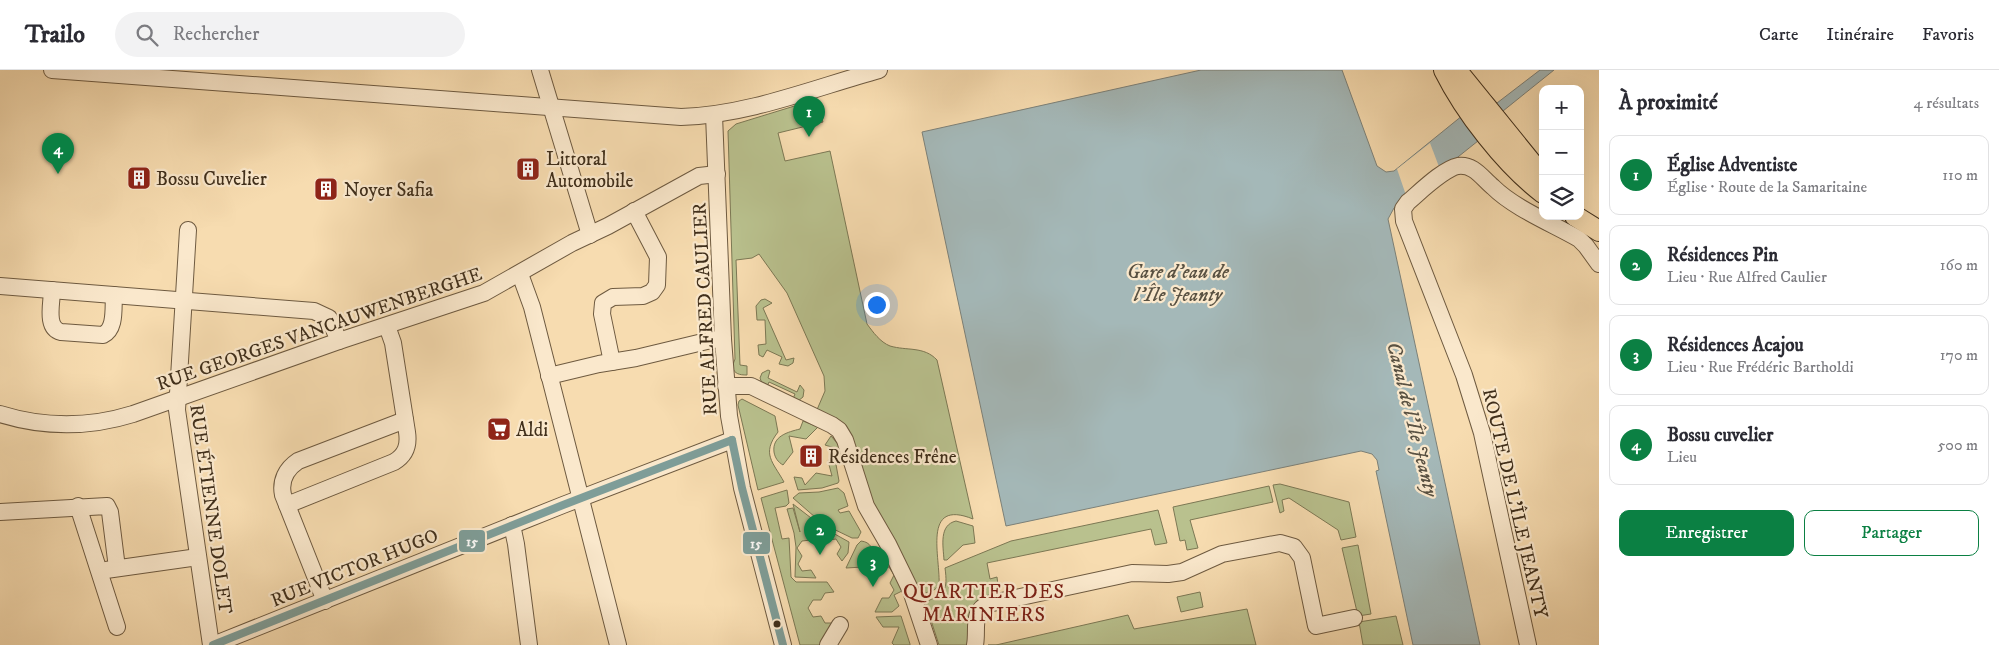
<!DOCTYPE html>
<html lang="fr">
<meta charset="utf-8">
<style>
:root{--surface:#fff;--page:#f2f2f3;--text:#2b2b33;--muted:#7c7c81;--line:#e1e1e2;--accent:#0b8043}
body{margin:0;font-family:"IM FELL DW Pica",serif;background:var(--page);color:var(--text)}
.controls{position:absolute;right:15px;top:15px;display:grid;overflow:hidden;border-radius:10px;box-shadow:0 5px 20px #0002}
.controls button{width:45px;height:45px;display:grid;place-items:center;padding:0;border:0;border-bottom:1px solid var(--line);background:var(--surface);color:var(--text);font:25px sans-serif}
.you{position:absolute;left:876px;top:234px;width:18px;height:18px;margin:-12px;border:4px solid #fff;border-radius:50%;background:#1a73e8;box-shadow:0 0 0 8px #1a73e833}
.badge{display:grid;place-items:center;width:32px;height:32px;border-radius:50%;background:var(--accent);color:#fff;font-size:16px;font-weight:700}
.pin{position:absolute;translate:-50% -41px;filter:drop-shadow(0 1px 2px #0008)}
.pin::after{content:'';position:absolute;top:26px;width:18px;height:15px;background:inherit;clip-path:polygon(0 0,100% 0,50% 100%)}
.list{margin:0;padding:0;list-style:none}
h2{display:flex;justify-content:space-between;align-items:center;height:65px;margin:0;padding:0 20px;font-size:21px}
h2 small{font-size:16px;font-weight:400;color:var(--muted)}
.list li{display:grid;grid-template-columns:32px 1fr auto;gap:15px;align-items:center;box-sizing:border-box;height:80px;margin:0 10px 10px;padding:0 10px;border:1px solid var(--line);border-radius:10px}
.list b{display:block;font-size:19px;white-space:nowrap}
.list p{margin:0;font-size:16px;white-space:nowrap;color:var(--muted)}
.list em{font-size:16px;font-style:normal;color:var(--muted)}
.actions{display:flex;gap:10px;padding:15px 20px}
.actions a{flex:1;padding:11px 0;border:1px solid var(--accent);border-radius:10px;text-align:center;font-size:18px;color:var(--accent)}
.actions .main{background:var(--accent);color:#fff}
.icon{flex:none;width:28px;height:28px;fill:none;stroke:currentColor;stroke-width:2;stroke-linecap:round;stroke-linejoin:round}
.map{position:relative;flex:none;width:1599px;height:575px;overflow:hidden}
header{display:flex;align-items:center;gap:30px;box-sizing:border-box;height:70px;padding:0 25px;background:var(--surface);border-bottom:1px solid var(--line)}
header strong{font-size:24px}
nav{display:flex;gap:28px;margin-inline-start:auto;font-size:18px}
.search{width:350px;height:45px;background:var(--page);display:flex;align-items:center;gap:12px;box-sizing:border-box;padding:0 18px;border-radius:28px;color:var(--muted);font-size:19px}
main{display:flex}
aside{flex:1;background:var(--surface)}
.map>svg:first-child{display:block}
.green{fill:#b9c18e;stroke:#7c7854}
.water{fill:#a4b8b8;stroke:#7c8179}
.pier{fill:#f7dcb0}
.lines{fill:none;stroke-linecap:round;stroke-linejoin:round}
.minor-casing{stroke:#6e5a40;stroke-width:18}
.major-casing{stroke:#402f1b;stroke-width:22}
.minor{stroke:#fae8cc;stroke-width:16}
.major{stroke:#f7dcb0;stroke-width:20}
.bus-1-casing{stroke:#fae8cc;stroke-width:11}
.bus-1{stroke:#7e9d98;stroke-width:8}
.bus-dot{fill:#402f1b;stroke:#fae8cc;stroke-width:2}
.labels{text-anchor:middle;stroke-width:4.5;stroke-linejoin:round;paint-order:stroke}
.poi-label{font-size:19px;fill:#402f1b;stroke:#fae8cc;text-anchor:start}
.street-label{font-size:19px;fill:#402f1b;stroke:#fae8cc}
.water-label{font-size:20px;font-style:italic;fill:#595142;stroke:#fae8cc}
.neighbourhood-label{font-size:20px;letter-spacing:1px;fill:#7a1f14;stroke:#fae8cc}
.line-badge{stroke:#fae8cc;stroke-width:2}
.badge-label{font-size:14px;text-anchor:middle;font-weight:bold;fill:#fff}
</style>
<header>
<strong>Trailo</strong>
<div class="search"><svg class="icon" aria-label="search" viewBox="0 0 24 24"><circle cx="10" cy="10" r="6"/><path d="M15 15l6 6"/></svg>Rechercher</div>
<nav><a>Carte</a><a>Itinéraire</a><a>Favoris</a></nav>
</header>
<main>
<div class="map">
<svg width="1599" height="575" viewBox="0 0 1599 575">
<rect width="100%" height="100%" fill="#f7dcb0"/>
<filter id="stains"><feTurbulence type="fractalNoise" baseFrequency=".004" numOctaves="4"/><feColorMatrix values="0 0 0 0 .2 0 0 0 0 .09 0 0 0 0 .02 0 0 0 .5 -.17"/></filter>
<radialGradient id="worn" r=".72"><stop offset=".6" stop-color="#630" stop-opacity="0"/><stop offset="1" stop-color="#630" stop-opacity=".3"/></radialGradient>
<g class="green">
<path d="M814 30 823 52 778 63 785 91 830 81 867 254C873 262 880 272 890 276 907 281 924 276 937 290L973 449C921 428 941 488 939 516L934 520 920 525 874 441 853 374 816 342 825 321 824 306 787 223 759 184 752 188 736 190 740 295 747 296V305C739 305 735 304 732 297L735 289 728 61 736 54Z"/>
<polygon points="765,229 772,233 763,238 786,290 794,288 793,293 788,296 779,294 782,287 767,280 763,287 759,285 758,275 766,274 765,250 757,250 756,236 761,230"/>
<polygon points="768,300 770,301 768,308 797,322 800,315 804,320 803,327 798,331 792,331 795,324 769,312 766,319 763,316 760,308 762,303"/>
<path d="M742 329 775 346 778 362C761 384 773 392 784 412L758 420 738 335 739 331Z"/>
<path d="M803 351 818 357 806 369 789 366 793 382 783 395C778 392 775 388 774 382 772 366 788 362 800 359Z"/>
<polygon points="831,366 838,374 842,387 835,389 839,411 838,413 822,418 798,420 794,407 802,408 805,415 816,403 832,406 828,391 838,379 825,375"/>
<polygon points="1280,414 1349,432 1356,467 1341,470 1338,460 1289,428 1282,430 1284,441 1280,443 1273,415"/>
<polygon points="1269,416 1273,432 1190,450 1198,478 1187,480 1185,470 1180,471 1173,437"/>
<polygon points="838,418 844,423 848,436 838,440 840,443 849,441 861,462 858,468 852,468 823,454 793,428 799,423 819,422"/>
<polygon points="787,420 789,433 786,436 775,438 782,469 789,468 791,507 796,512 827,512 834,522 825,523 821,530 813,530 808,538 813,547 821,546 825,553 834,553 823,575 800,575 761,428"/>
<polygon points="793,434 824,458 849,472 848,483 842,491 837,484 841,477 836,469 829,470 823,461 814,463 811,470 802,471 797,478 802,486 798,494 802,501 811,500 816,508 795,507 796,477 794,463 787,439 793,438 800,462"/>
<path d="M1158 440 1167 473 1155 475 1151 459 987 493 990 509 997 507 999 524C966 525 970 548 968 573L966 575H939L925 532C945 524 948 520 945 498L1011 471Z"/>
<path d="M956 451 973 456 975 473 963 475 947 490H944C943 475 939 455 956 451Z"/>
<path d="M861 471C871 472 872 479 876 487L888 491 902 521 894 525 899 536 892 542H875L882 528H889L894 520 890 513 894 505 889 497 881 498 877 490 868 492 863 497 846 498 857 475Z"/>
<polygon points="1358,475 1371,544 1358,546 1342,478"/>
<polygon points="1200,522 1203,537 1181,542 1177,527"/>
<polygon points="1247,539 1256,575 988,575 996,575 1128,545 1134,559"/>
<polygon points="901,546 910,574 910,575 894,575 892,573 899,557 883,557 876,547"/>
<polygon points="1396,546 1403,575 1363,575 1359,552"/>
</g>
<polygon class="water" points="1201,0 1342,0 1377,96 1386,102 1394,101 1489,24 1497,33 1540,0 1554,0 1503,41 1508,47 1394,138 1388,149 1480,575 1413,575 1376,401 1379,400 1377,390 1372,384 1361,381 1006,456 922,62"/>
<polygon class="pier" points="1430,73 1441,102 1407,128 1397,99"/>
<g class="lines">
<g class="minor-casing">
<g id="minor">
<path d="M52 0 681 47C748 45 814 18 879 0"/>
<polyline points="540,0 590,165"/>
<polyline points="714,45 723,269 729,346 742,418 783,575"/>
<polyline points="188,160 177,340 211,575"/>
<polyline points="520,204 532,237 618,575"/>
<polyline points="0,216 314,241 329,248 339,271"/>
<path d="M52 220C52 233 45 258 61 262L103 265C116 259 113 238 114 225"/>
<polyline points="612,292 602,244 603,233 613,227 643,226 652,222 657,215 658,187 634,141"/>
<polyline points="549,306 599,294 636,288 711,270 723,269"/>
<polyline points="726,316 751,316 832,355 839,360 845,370 866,436 888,474 911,521 929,575"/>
<path d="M0 344C45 358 88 358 133 344L339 271 484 223 572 173 608 156 699 106 717 104"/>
<path d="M287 435 394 392C406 385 409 375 407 362L393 273 387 256"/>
<polyline points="78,436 117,557"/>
<polyline points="0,442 107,436 110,442 117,498"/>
<polyline points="512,455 516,474 529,575"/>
<polyline points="106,500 198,487"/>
<path d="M325 531 283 425C280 411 286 399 298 391L405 350"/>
<polyline points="213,575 563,435 732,370"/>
<polyline points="828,575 840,555"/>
<path d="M975 575C978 561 971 541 988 534L1132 503 1168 504 1182 502 1222 484 1280 473 1294 477 1302 488 1316 556 1354 548"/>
<path d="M1528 575 1482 363 1464 305 1404 151 1403 139 1408 132C1420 122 1443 99 1458 96 1474 94 1482 108 1493 117 1514 138 1553 154 1579 169L1586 176 1599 194"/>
</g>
</g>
<g class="major-casing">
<g id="major">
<path d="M1444 0C1465 42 1505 94 1543 123"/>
<polyline points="1458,2 1543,107"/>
<polyline points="1575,146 1599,161"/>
</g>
</g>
<use href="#minor" class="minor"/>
<use href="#major" class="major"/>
<g class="bus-1-casing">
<g id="bus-1">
<polyline points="732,370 742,418 783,575"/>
<polyline points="213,575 563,435 732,370"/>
</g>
</g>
<use href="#bus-1" class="bus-1"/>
</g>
<defs>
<g id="building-square" transform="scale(1.25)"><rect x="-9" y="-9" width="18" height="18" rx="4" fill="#8f2418" stroke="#fae8cc"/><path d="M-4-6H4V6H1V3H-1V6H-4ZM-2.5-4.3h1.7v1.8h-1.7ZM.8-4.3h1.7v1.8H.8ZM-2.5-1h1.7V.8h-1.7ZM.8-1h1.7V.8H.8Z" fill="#fff"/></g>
<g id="supermarket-square" transform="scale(1.25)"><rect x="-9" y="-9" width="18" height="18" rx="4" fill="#8f2418" stroke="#fae8cc"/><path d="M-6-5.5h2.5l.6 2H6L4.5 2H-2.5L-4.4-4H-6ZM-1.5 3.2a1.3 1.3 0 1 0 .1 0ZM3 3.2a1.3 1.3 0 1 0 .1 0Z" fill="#fff"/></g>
</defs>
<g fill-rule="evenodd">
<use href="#building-square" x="528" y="99"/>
<use href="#building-square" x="139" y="108"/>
<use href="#building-square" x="326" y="119"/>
<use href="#supermarket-square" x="499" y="359"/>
<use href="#building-square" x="811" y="386"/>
</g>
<circle class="bus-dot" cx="777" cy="554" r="4.5"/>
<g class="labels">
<g class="poi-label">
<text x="546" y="95">Littoral<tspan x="546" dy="22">Automobile</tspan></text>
<text x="156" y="115">Bossu Cuvelier</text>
<text x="344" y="126">Noyer Safia</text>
<text x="516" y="366">Aldi</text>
<text x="828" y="393">Résidences Frêne</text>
</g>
<g class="street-label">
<text transform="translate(704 239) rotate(-93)" y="7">RUE ALFRED CAULIER</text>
<text transform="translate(319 258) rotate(-19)" y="7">RUE GEORGES VANCAUWENBERGHE</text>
<text transform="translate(1516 433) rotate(77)" y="7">ROUTE DE L'ÎLE JEANTY</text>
<text transform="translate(212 439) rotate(82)" y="7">RUE ÉTIENNE DOLET</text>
<text transform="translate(354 497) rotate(-22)" y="7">RUE VICTOR HUGO</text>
</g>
<g class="water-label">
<text x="1178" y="208">Gare d'eau de<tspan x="1178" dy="23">l'Île Jeanty</tspan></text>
<text transform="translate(1413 349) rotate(76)" y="7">Canal de l'Île Jeanty</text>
</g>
<g class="neighbourhood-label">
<text x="984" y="528">QUARTIER DES<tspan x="984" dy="23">MARINIERS</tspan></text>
</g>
</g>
<g class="line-badge">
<rect x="458" y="459" width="28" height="24" rx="5" fill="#7e9d98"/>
<rect x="742" y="461" width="29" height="24" rx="5" fill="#7e9d98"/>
</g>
<g class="badge-label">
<text x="472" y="476">15</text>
<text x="756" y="478">15</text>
</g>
<rect width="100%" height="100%" filter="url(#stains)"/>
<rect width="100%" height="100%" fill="url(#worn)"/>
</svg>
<div class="controls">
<button>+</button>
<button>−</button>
<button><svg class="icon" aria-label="layers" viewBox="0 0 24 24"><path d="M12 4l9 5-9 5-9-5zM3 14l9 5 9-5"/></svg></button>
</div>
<div class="you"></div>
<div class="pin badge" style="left:809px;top:67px">1</div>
<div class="pin badge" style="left:820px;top:485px">2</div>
<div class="pin badge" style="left:873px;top:517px">3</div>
<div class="pin badge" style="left:58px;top:104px">4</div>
</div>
<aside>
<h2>À proximité<small>4 résultats</small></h2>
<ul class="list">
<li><span class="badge">1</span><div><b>Église Adventiste</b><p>Église · Route de la Samaritaine</p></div><em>110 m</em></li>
<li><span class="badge">2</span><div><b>Résidences Pin</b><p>Lieu · Rue Alfred Caulier</p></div><em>160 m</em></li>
<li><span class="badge">3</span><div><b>Résidences Acajou</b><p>Lieu · Rue Frédéric Bartholdi</p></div><em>170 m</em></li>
<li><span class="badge">4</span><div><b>Bossu cuvelier</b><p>Lieu</p></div><em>500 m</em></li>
</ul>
<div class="actions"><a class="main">Enregistrer</a><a>Partager</a></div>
</aside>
</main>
